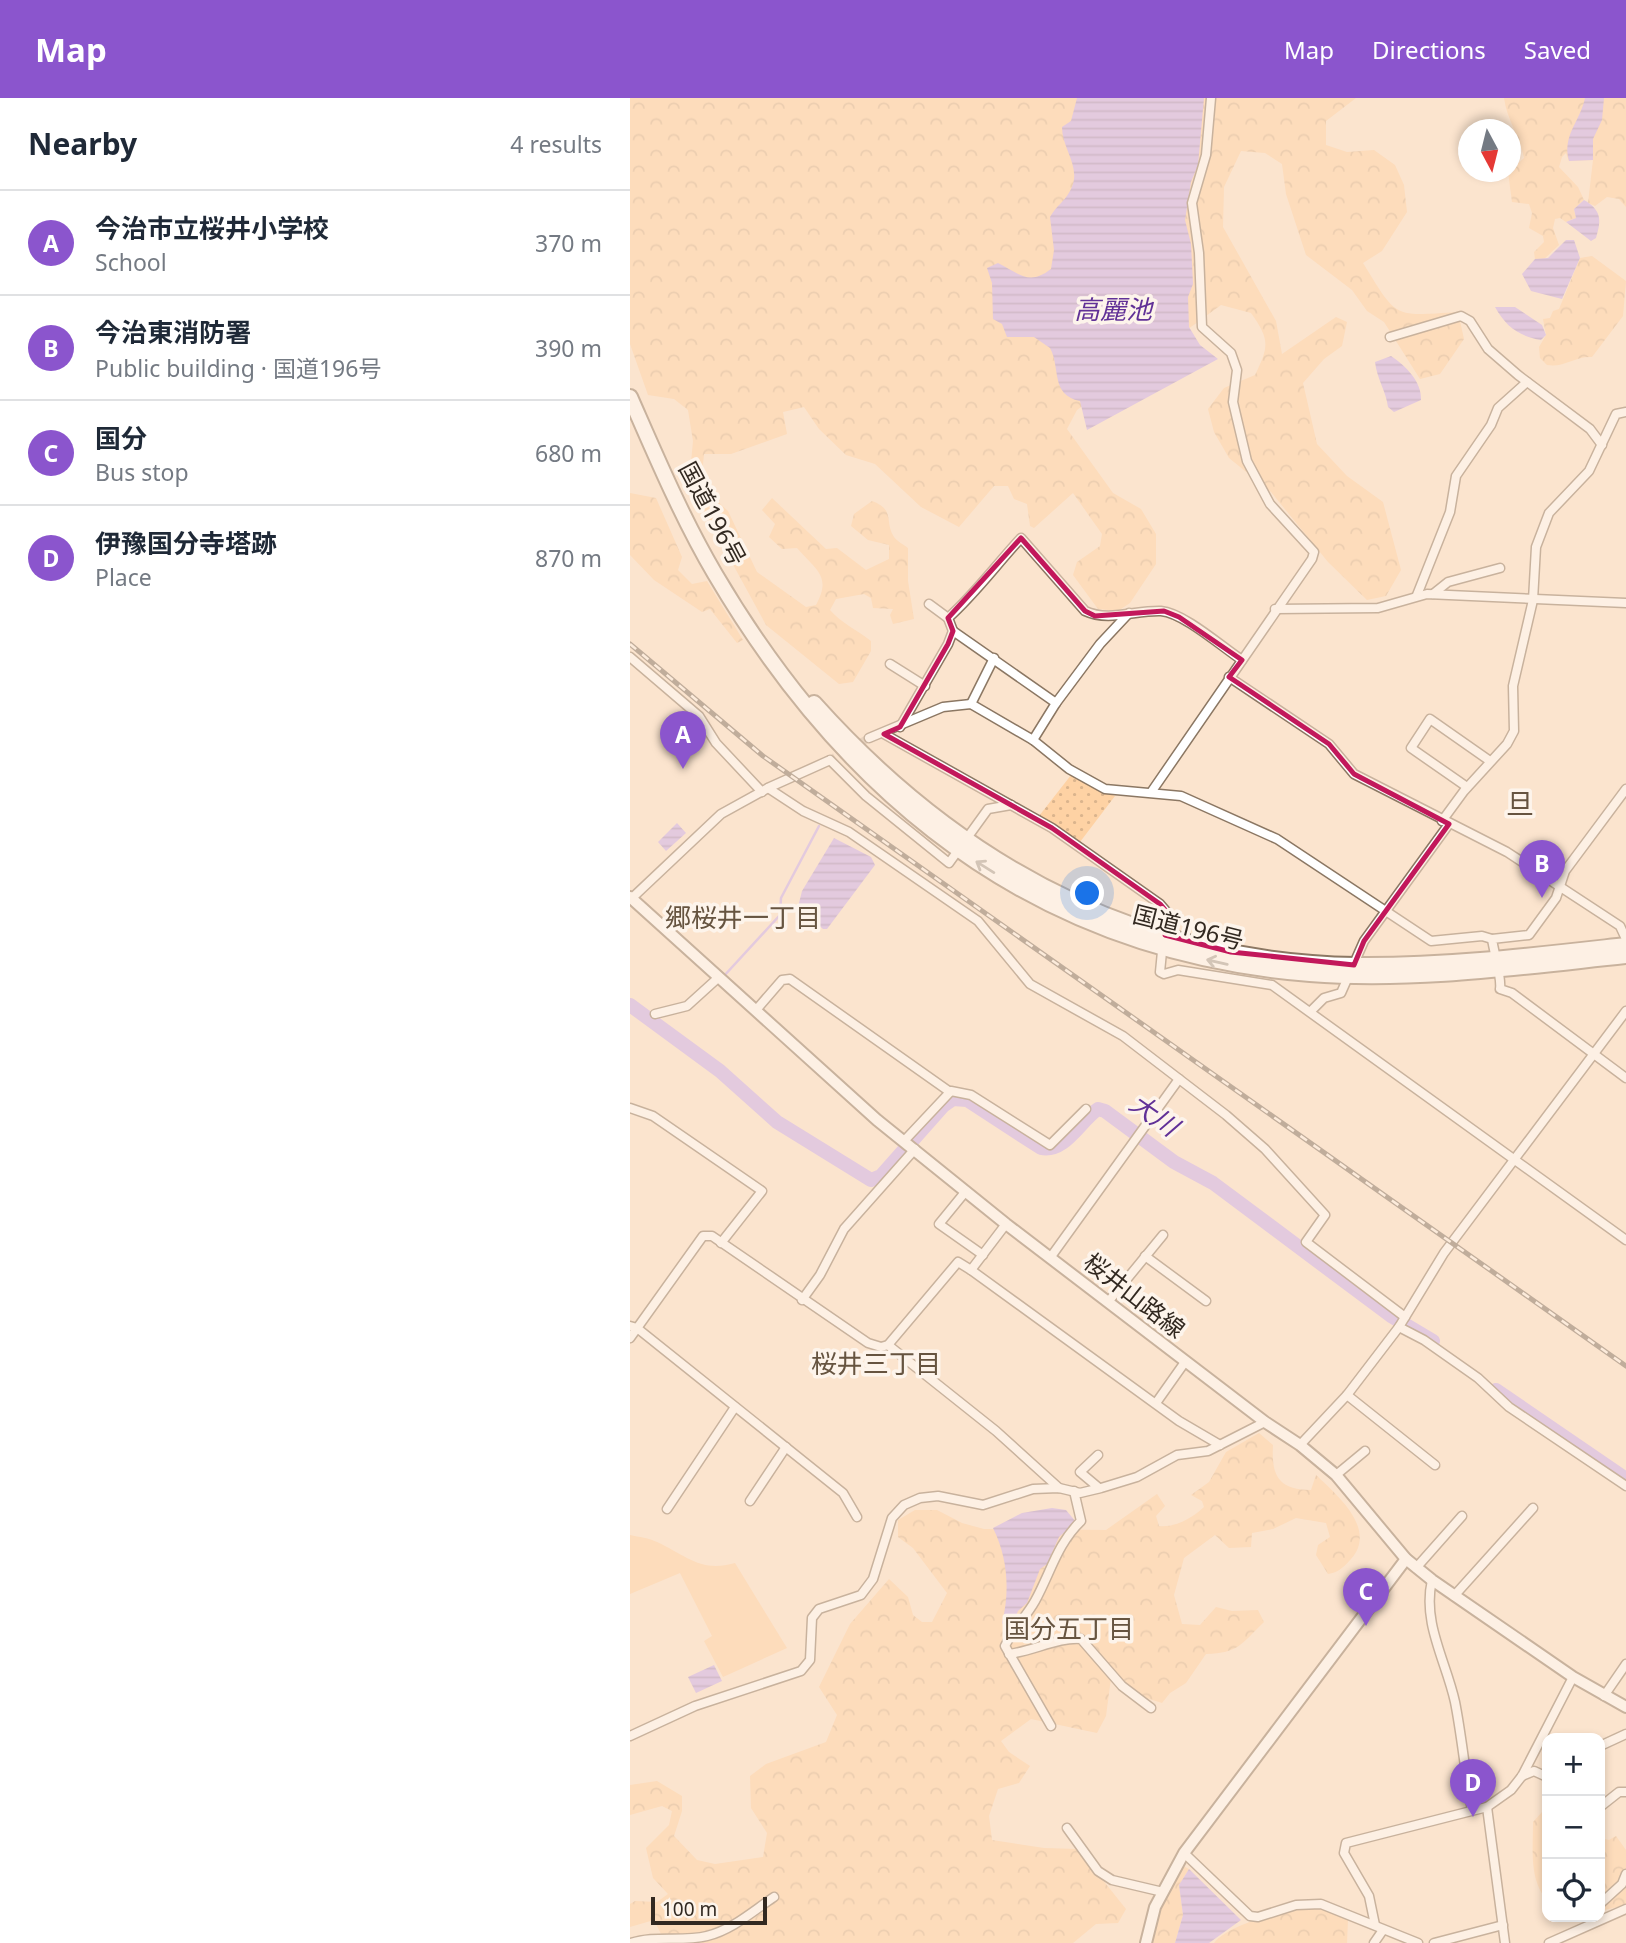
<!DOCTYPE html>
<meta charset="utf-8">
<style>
:root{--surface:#fff;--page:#f2f2f3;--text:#1f2937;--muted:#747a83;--line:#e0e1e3;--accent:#8b55cd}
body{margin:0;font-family:"Noto Sans","Noto Sans JP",sans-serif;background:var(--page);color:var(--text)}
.controls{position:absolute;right:21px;bottom:21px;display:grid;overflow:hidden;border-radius:14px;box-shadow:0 4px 10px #0003}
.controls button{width:63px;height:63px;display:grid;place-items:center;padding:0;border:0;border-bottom:2px solid var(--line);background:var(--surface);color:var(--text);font:35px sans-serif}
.compass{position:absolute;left:828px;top:21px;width:63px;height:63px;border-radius:50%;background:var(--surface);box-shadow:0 4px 10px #0003;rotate:173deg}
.scale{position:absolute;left:21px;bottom:18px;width:116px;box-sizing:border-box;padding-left:7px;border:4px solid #322921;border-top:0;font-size:19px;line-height:24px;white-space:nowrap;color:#322921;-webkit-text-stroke:5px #fdf4eb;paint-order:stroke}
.you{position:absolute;left:458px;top:796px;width:24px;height:24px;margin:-18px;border:5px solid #fff;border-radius:50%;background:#1a73e8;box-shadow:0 0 0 10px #1a73e833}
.badge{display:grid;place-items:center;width:46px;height:46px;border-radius:50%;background:var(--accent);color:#fff;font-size:23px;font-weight:700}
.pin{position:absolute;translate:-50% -58px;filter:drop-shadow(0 2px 4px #0008)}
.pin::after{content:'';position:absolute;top:37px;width:24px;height:21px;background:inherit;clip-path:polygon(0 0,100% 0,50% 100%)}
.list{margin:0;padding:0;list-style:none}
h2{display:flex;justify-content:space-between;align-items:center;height:91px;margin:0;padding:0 28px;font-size:30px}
h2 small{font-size:23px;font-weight:400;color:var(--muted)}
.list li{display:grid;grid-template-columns:46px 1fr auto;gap:21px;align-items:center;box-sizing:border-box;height:105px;padding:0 28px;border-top:2px solid var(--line)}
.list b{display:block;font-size:26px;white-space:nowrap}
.list p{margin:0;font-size:23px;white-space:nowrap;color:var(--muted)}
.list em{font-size:23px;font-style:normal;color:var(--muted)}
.icon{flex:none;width:38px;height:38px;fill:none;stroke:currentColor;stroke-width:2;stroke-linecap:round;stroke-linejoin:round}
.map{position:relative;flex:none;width:996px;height:1845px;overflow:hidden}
header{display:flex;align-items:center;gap:42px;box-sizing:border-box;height:98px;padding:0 35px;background:var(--accent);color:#fff}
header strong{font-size:33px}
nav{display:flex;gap:38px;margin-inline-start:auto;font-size:24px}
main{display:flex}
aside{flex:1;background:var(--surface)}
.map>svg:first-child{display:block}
.grass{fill:url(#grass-dots)}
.forest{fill:url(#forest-crowns)}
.pitch{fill:#fed2a4}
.water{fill:url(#water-rules)}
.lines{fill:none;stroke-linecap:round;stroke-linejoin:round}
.stream{stroke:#c6aaf2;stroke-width:2.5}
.river{stroke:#c6aaf2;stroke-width:14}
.street-tunnel{stroke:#d3bfab;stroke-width:8;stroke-dasharray:8 4;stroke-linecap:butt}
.street-casing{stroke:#8b7763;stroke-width:11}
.secondary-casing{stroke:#8b7763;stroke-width:14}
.highway-casing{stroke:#8b7763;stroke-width:18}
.street{stroke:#fff;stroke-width:8}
.secondary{stroke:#fff;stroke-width:10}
.highway{stroke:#fff;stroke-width:14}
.rail-casing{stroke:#796b5e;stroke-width:5}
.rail{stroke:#fdf4eb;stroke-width:2.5;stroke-dasharray:8;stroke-linecap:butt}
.oneway{stroke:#a39f9b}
.marked{fill:none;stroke:#c2185b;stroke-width:5;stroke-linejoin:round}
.labels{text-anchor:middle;stroke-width:7;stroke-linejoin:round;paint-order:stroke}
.street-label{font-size:24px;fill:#322921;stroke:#fdf4eb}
.water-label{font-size:26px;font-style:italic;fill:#613197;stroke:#fdf4eb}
.neighbourhood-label{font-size:26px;fill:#665440;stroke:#fdf4eb}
.quarter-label{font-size:28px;fill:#665440;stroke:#fdf4eb}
</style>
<header>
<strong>Map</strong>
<nav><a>Map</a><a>Directions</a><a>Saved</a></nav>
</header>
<main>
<aside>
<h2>Nearby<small>4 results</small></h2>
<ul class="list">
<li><span class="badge">A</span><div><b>今治市立桜井小学校</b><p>School</p></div><em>370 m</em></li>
<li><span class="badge">B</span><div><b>今治東消防署</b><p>Public building · 国道196号</p></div><em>390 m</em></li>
<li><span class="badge">C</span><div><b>国分</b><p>Bus stop</p></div><em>680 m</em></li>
<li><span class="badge">D</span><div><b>伊豫国分寺塔跡</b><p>Place</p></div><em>870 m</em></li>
</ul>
</aside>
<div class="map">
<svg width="996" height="1845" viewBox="0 0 996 1845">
<defs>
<pattern id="grass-dots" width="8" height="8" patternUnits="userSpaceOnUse" patternTransform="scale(1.75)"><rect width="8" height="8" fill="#fed2a4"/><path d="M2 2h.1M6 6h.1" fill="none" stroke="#dab48d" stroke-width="1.8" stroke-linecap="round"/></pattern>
<pattern id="forest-crowns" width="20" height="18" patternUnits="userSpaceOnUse" patternTransform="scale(1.75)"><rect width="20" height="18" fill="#fed2a4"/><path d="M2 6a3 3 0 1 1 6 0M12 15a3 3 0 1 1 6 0" fill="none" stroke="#dab48d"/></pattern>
<pattern id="water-rules" width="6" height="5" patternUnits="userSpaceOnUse" patternTransform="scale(1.75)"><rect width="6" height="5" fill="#c6aaf2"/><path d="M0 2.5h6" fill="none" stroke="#a18ac4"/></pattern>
</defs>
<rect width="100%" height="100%" fill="#fbe4ce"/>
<polygon class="grass" points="445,672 471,693 485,698 450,744 409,718"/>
<g class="forest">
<path d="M0 0H726L696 23V47L717 54 744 52 765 67 774 87 777 114 752 153 733 165C768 222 763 218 828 214L834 241 810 276 790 281 754 224 737 213 722 192 676 157 656 96 652 66 635 55 611 53 594 89 593 129 646 223 652 256 706 219 717 224 712 248 694 261 673 285 687 346 717 378 753 404 771 472 756 498 737 502 698 464 641 394 599 360 584 334 578 311 594 290 625 277C639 248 640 242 621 215L591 207 447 312 437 331 483 395 511 411 526 436V466L500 505 488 513 468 511 443 477 447 464 470 448 472 436 443 395 404 430 400 428 397 406 384 401 378 388H364L329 429 291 409 245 366 216 357 189 331 174 309 153 314 157 336 101 356H74L71 388 98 413 127 474 176 509 186 507C202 478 186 472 167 450L152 451 139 439 145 426 132 412 142 400 196 451 207 450 236 472 259 461V447L238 442 221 428 224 416 242 403C266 412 254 424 264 439 267 443 274 447 278 450V483L284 521 263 526 260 517 263 511 243 510 241 500 234 496 206 501 200 512C211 525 227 532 241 543V553L223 584 209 586 136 527 59 386 63 343 58 312 44 301 18 297 0 246Z"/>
<path d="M874 0H996V109L989 101 977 99 965 108 958 105 963 62 939 63 936 55 932 59 929 69 948 89 954 102 944 111 946 120 936 124 930 120 925 121 923 130 929 147 913 162 905 161 904 154 914 144 913 138 899 130 902 115 899 106 882 104 878 74 894 60C890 39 877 22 874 0Z"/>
<path d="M962 158 996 183 993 218 962 259C945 258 934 270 917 267L910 260 909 249 916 237 913 221 920 220 923 213 929 211 950 160Z"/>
<polygon points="0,395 26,400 52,459 48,472 62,486 77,483 113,542 107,545 80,511 72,514 24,482 0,457"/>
<path d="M629 1335 643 1347C641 1378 649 1392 681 1392L686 1377C706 1396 748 1431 721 1461 715 1468 708 1475 698 1476L686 1457 688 1447 700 1439 696 1425 666 1420 643 1431 622 1435 621 1449 599 1450 585 1437 554 1460 544 1497 552 1526 570 1527 586 1509 602 1513 628 1512 634 1524C611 1546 609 1555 576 1556L556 1585 540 1595 532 1605 513 1599 481 1580 476 1618 467 1635 401 1621 371 1643 379 1654 400 1668 389 1685 368 1691 359 1718 362 1742 414 1750 448 1751 496 1811 488 1825 466 1826 443 1845H47L49 1836H31L24 1822 0 1829V1806L5 1803 27 1804 38 1796 23 1780 16 1750 39 1727 42 1713 32 1708 0 1717V1687L27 1683 52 1698V1713L44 1738 67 1762 85 1766 133 1759 137 1735 121 1710 120 1678 136 1666 196 1644 207 1617 189 1589 220 1526 259 1481 278 1499 283 1517 292 1524H302L317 1495 283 1450 268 1439V1422L285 1412H307L332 1425 354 1431 476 1432 527 1396 535 1408 526 1418 529 1428C544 1430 563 1420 574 1409L572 1403 561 1397 579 1384 596 1354Z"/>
<path d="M912 1714 917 1716V1802C899 1782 903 1751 903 1724Z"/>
<polygon points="986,1738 996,1752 996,1807 970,1813 970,1740 979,1742"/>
<polygon points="553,1768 559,1771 549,1787 553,1817 545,1845 519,1845 534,1798"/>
<path d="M690 1808 718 1821 717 1845H584C602 1823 662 1812 690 1808Z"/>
</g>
<path class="pitch" d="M0 1437C9 1439 19 1440 27 1444 57 1458 71 1475 105 1465L157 1550 93 1579 74 1543 82 1538 50 1475 0 1496Z"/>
<g class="water">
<path d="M447 0H574L568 67 561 84 555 122 561 146 563 186 558 199 559 229 570 247 588 261 457 332 450 303C420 297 431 270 420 250L404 239H377L372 226 363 221 362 185 357 170 368 165C390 176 399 188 421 171L424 152 420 119C426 108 435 103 440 93 453 70 432 52 432 29L441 23Z"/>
<path d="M955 0H974L972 22 963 41V62L939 63C932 37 950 24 955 0Z"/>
<path d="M954 102C971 112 972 121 966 140L961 143 936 124 946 120 944 111Z"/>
<polygon points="936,142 944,142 950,160 932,201 901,193 892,176 905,161 918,160"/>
<path d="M885 209 912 227 916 237 911 242C889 238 876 229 865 209Z"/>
<path d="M761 258C776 268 792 284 791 302L764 314 758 309C756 293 747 281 745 264Z"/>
<polygon points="47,725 56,735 36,753 28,744"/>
<polygon points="204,740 241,759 245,767 197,831 193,831 168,809 172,793"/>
<path d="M422 1410 436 1412 446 1424 429 1439 417 1466 410 1471 397 1505 388 1513 382 1526 375 1528 372 1525C380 1494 378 1460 363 1430L392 1415Z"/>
<polygon points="84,1567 92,1583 66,1595 58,1579"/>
<polygon points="559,1771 611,1822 579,1845 545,1845 553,1817 549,1787"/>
</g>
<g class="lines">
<polyline class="stream" points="93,879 150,817 151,800 189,728"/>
<g class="river">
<path d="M0 907 90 973 147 1024 241 1082 251 1078 313 1008 323 1001 337 1002 411 1050C435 1055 450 1023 468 1011L475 1013 544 1064 583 1085 761 1218 803 1243"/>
<polyline points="866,1292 996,1381"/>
</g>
<polyline class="street-tunnel" points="198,663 239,640"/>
<g class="street-casing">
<g id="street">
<polyline points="760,239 831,218 840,223 858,251 888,277 960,331 972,347"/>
<polyline points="803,496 818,484 870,470"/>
<polyline points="787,497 820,414 826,378 861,327 868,310 897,284"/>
<polyline points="299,506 318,520"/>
<polyline points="645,511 748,510 797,496 996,505"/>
<polyline points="323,533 426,605 403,642"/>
<polyline points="0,559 69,618 86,645 132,694"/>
<polyline points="260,566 295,588"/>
<polyline points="599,579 699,646 724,676 877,754 990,828 996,841"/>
<polyline points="426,605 470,546 499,515"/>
<polyline points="341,606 364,560"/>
<path d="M270 629 318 546 323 533 318 520C345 496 366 467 391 440L455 513C478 524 506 512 531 513 554 515 592 549 612 562"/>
<polyline points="254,636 422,730 530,806 536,813 530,874 534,876 548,872 642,887 996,1142"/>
<polyline points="239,640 313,609 341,606 403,642 439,671 475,691 551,698 647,741 801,843 852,838 862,841"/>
<polyline points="200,662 236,698 319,765 358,711 381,707"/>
<polyline points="837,689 781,650 800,621 860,663"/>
<polyline points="138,690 173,713 219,734 348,823 400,886 493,938 596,1017 635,1051 695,1117 676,1144 775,1219"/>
<path d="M996 691 935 773 926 800 899 837 862 841C864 855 872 880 870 891L882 895 996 980"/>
<polyline points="522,693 682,461 684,454 640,406 617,363 603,304 607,272 601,255 572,229 569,155 562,105 576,57 581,0"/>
<polyline points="812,723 834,693 877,646 884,633 883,588 903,502 906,449 919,415 959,373 986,316 996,314"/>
<polyline points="2,800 91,716 140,689 198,663"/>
<polyline points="126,912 152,882 160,881 320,994"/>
<polyline points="681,913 694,900 711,895 734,843 819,726"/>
<polyline points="25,916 57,908 89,879"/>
<polyline points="0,1010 23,1018 132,1093 91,1145"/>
<polyline points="274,1043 321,993 341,997 420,1047 456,1011"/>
<polyline points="336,1093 309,1126 353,1157"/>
<polyline points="515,1158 576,1203"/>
<polyline points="420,1160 549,981"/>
<polyline points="341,1172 549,1323 590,1347"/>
<polyline points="172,1202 190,1177 214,1131 285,1051"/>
<polyline points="478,1204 533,1137"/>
<polyline points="0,1228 7,1230 213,1395 227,1419"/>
<polyline points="769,1229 794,1242 848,1280 879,1309 996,1388"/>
<polyline points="0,1240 73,1138 82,1138 238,1245 251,1249 258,1247 328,1164 341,1172 376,1126"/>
<polyline points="258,1247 366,1333 429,1390"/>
<polyline points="717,1297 805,1367"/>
<polyline points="526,1305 555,1264"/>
<polyline points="670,1347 717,1297 769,1229 814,1155 996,913"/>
<polyline points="468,1357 450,1374 469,1390"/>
<polyline points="706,1377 735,1353"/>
<polyline points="120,1403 156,1349"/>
<polyline points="37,1411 105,1309"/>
<polyline points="786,1470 832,1418"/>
<path d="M802 1482C792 1525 816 1563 825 1604 832 1639 835 1676 842 1712"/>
<polyline points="824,1498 903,1410"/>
<path d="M379 1556C403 1553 429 1539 451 1541L492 1588 521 1610"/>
<polyline points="974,1598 996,1566"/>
<path d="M421 1628 375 1548C383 1531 396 1519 405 1503 421 1474 427 1446 451 1423L444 1393"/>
<polyline points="0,1638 65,1608 171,1573 180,1562 182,1520 189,1511 231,1497 243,1481 262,1420 274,1407 290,1400 308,1398 353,1407 403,1391 429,1390 450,1395 471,1390 507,1379 547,1357 578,1353 635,1324"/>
<polyline points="970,1648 996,1636"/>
<polyline points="892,1678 904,1673 917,1679"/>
<polyline points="857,1709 875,1845"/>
<polyline points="970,1709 989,1694 996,1694"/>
<polyline points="437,1730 468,1773 482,1782 533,1794"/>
<polyline points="554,1755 620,1818 628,1819 666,1807 691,1806 788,1845"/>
<polyline points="970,1806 992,1786 996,1776"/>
<polyline points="745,1827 739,1798 714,1755 716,1745 857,1709 881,1692 892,1678 943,1579"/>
<path d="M1 1845C24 1837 52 1844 77 1838 102 1832 123 1813 144 1799"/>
<polyline points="744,1845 753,1832"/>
<polyline points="804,1845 873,1827"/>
<polyline points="919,1845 996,1811"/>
</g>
</g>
<g class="secondary-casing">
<g id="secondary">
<polyline points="0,799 247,1022 376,1126 635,1324 670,1347 706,1377 776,1461 802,1482 943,1579 996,1609"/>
<polyline points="516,1845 525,1809 554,1755 776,1461"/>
</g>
</g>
<g class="highway-casing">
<g id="highway">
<path d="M0 299C26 358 52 420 85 476 219 704 410 855 680 876 785 884 891 869 996 858"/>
<path d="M184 605C329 767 506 863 726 867 816 868 906 857 996 847"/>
</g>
</g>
<use href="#street" class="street"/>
<use href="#secondary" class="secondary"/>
<use href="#highway" class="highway"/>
<g class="rail-casing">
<polyline id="rail" points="0,546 133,658 996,1268"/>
</g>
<use href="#rail" class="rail"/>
</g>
<defs><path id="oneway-shaft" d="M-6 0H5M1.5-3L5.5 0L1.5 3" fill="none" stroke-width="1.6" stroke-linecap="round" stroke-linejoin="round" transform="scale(1.75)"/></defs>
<g class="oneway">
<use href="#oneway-shaft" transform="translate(355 769) rotate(-148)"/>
<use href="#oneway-shaft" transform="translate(587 864) rotate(-167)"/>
</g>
<path d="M0 0H996V1845H0ZM391 440 455 513 465 518 534 513 549 519 612 562 599 579 699 646 724 676 819 726 734 843 724 867 601 854 535 837 536 813 530 806 422 730 254 636 270 629 318 546 323 533 318 520Z" fill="#fbe4ce" fill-opacity=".55" fill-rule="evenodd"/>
<path class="marked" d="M391 440 455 513 465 518 534 513 549 519 612 562 599 579 699 646 724 676 819 726 734 843 724 867 601 854 535 837 536 813 530 806 422 730 254 636 270 629 318 546 323 533 318 520Z"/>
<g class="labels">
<g class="street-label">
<text transform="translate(82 416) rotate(62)" y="8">国道196号</text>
<text transform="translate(558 830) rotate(14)" y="8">国道196号</text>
<text transform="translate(504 1198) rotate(38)" y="8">桜井山路線</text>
</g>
<g class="water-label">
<text x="483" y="221">高麗池</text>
<text transform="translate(524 1017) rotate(35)" y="9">大川</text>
</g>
<g class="neighbourhood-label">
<text x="113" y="829">郷桜井一丁目</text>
<text x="246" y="1275">桜井三丁目</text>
<text x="439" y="1540">国分五丁目</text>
</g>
<g class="quarter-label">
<text x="890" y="716">旦</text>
</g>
</g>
</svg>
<div class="controls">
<button>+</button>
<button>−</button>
<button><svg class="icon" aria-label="locate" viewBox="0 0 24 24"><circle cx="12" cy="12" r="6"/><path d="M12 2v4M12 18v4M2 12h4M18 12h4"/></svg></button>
</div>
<svg class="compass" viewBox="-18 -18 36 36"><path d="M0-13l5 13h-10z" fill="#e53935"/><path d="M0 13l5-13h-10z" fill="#747a83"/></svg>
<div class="scale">100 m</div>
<div class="you"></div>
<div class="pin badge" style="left:53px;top:671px">A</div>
<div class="pin badge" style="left:912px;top:800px">B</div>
<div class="pin badge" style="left:736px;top:1528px">C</div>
<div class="pin badge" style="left:843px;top:1719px">D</div>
</div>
</main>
